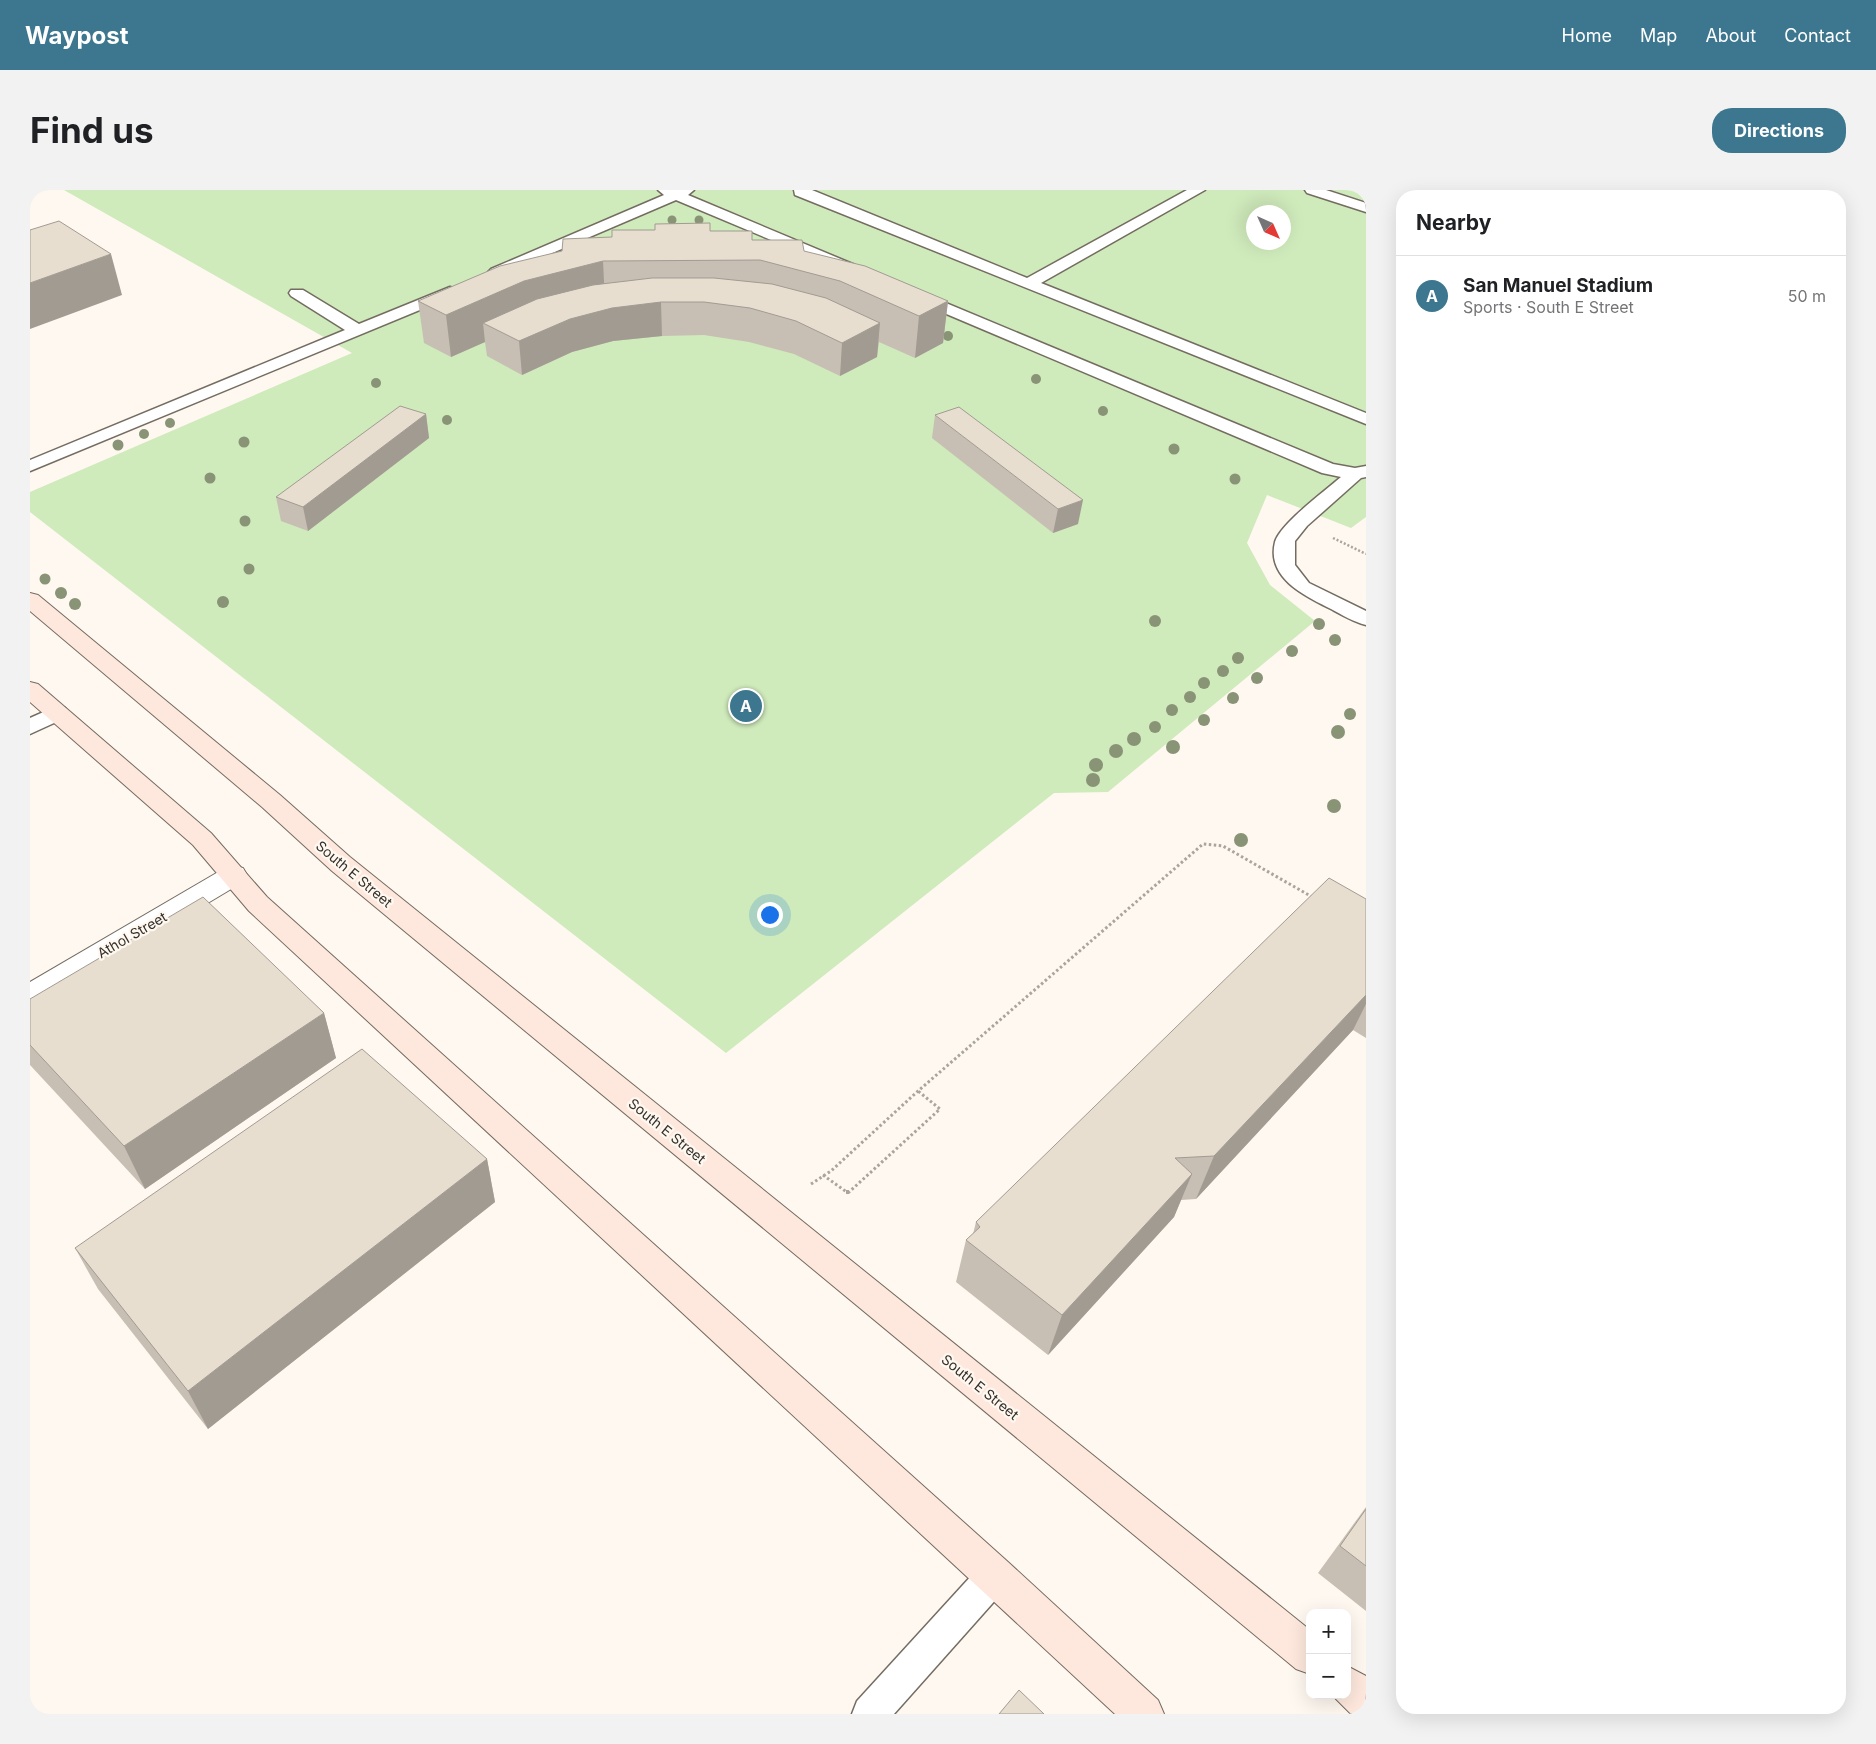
<!DOCTYPE html>
<meta charset="utf-8">
<style>
:root{--surface:#fff;--page:#f2f2f2;--text:#202124;--muted:#757577;--line:#e0e0e0;--accent:#3c768f}
body{margin:0;font-family:Inter,sans-serif;background:var(--page);color:var(--text)}
.controls{position:absolute;right:15px;bottom:15px;display:grid;overflow:hidden;border-radius:10px;box-shadow:0 5px 20px #0002}
.controls button{width:45px;height:45px;display:grid;place-items:center;padding:0;border:0;border-bottom:1px solid var(--line);background:var(--surface);color:var(--text);font:25px sans-serif}
.compass{position:absolute;left:1216px;top:15px;width:45px;height:45px;border-radius:50%;background:var(--surface);box-shadow:0 5px 20px #0002;rotate:135deg}
.you{position:absolute;left:739px;top:724px;width:18px;height:18px;margin:-12px;border:4px solid #fff;border-radius:50%;background:#1a73e8;box-shadow:0 0 0 8px #1a73e833}
.badge{display:grid;place-items:center;width:32px;height:32px;border-radius:50%;background:var(--accent);color:#fff;font-size:16px;font-weight:700}
.pin{position:absolute;translate:-50% -50%;border:2px solid #fff;box-shadow:0 1px 5px #0006}
.list{margin:0;padding:0;list-style:none}
h2{display:flex;justify-content:space-between;align-items:center;height:65px;margin:0;padding:0 20px;font-size:21px}
h2 small{font-size:16px;font-weight:400;color:var(--muted)}
.list li{display:grid;grid-template-columns:32px 1fr auto;gap:15px;align-items:center;box-sizing:border-box;height:80px;padding:0 20px;border-top:1px solid var(--line)}
.list b{display:block;font-size:19px;white-space:nowrap}
.list p{margin:0;font-size:16px;white-space:nowrap;color:var(--muted)}
.list em{font-size:16px;font-style:normal;color:var(--muted)}
.map{position:relative;flex:none;width:1336px;height:1524px;overflow:hidden;border-radius:20px}
header{display:flex;align-items:center;gap:30px;box-sizing:border-box;height:70px;padding:0 25px;background:var(--accent);color:#fff}
header strong{font-size:24px}
nav{display:flex;gap:28px;margin-inline-start:auto;font-size:18px}
.intro{display:flex;align-items:center;justify-content:space-between;box-sizing:border-box;height:120px;padding:0 30px}
h1{margin:0;font-size:35px}
.button{padding:12px 22px;border-radius:20px;background:var(--accent);color:#fff;font-size:18px;font-weight:700}
main{display:flex;gap:30px;padding:0 30px}
aside{flex:1;background:var(--surface);border-radius:20px;box-shadow:0 5px 20px #0002}
.map>svg:first-child{display:block}
.green{fill:#cfeabb;fill-rule:evenodd}
.lines{fill:none;stroke-linecap:round;stroke-linejoin:round}
.lane-casing{stroke:#746c60;stroke-width:3}
.street-casing{stroke:#746c60;stroke-width:2}
.secondary-casing{stroke:#746c60;stroke-width:2}
.path-far2{stroke:#a9a49d;stroke-width:2.5;stroke-dasharray:2 2;stroke-linecap:butt}
.path-far1{stroke:#a9a49d;stroke-width:3;stroke-dasharray:2.5 2.5;stroke-linecap:butt}
.path{stroke:#a9a49d;stroke-width:4;stroke-dasharray:3 3;stroke-linecap:butt}
.lane{fill:#fff;fill-rule:evenodd}
.street{fill:#fff;fill-rule:evenodd}
.secondary{fill:#fee8dd;fill-rule:evenodd}
.tree{fill:#899476}
.wall{fill:#c7bfb3}
.shaded-wall{fill:#a29b92}
.building{fill:#e7ded0;stroke:#a29b92}
.labels{text-anchor:middle;stroke-width:4.5;stroke-linejoin:round;paint-order:stroke}
.street-label{font-size:14px;fill:#34302b;stroke:#fef8f0}
</style>
<header>
<strong>Waypost</strong>
<nav><a>Home</a><a>Map</a><a>About</a><a>Contact</a></nav>
</header>
<div class="intro"><h1>Find us</h1><a class="button">Directions</a></div>
<main>
<div class="map">
<svg width="1336" height="1524" viewBox="0 0 1336 1524">
<rect width="100%" height="100%" fill="#fef8f0"/>
<path class="green" d="M34 0H1336V327L1321 338 1237 305 1217 353 1240 395 1285 431 1078 602 1024 603 696 863 0 322V302L322 163ZM1224 22H1254V52H1224Z"/>
<g class="lines">
<g class="lane-casing">
<g id="lane">
<polygon points="628,0 664,0 658,5 825,75 828,78 820,83 815,81 646,10 471,85 466,87 458,82 461,79 634,5"/>
<polygon points="764,0 782,0 997,88 1157,0 1175,0 1011,93 1336,223 1336,234 765,5"/>
<polygon points="1275,0 1296,0 1336,13 1336,22 1277,3"/>
<polygon points="420,97 426,99 428,102 426,105 0,281 0,270 315,140 261,106 259,103 261,100 273,100 329,134"/>
<path d="M887 101 1303 274 1325 278 1336 276V287L1331 288 1277 336 1265 351V375L1279 393 1336 421V435C1324 432 1312 425 1301 419 1275 406 1236 388 1245 352 1250 334 1296 300 1311 287L1292 283 881 109 879 106Z"/>
<polygon points="27,516 35,518 38,523 35,528 0,544 0,528"/>
<polygon points="965,1368 977,1373 982,1385 977,1397 864,1524 822,1524 827,1511 953,1373"/>
</g>
</g>
<g class="street-casing">
<polygon id="street" points="204,676 213,678 217,685 213,692 10,813 0,816 0,792 195,678"/>
</g>
<g class="secondary-casing">
<g id="secondary">
<polygon points="0,403 8,405 250,605 320,667 1280,1440 1280,1484 1266,1479 302,681 232,617 0,421"/>
<polygon points="0,492 8,494 181,643 237,707 978,1372 1128,1510 1134,1524 1085,1524 219,721 163,655 0,512"/>
<polygon points="1317,1476 1336,1486 1336,1524 1321,1524 1302,1505 1317,1505"/>
</g>
</g>
<polyline class="path-far2" points="1303,348 1336,364"/>
<g class="path-far1">
<polyline points="793,985 818,1003"/>
<polyline points="781,994 801,981 888,901 1173,654 1193,656 1284,708"/>
<polyline points="818,1003 910,919 888,901"/>
</g>
<polyline class="path" points="816,1002 819,1002"/>
<use href="#lane" class="lane"/>
<use href="#street" class="street"/>
<use href="#secondary" class="secondary"/>
</g>
<g class="tree">
<circle cx="642" cy="30" r="4.5"/>
<circle cx="669" cy="30" r="4.5"/>
<circle cx="918" cy="146" r="5"/>
<circle cx="1006" cy="189" r="5"/>
<circle cx="346" cy="193" r="5"/>
<circle cx="1073" cy="221" r="5"/>
<circle cx="417" cy="230" r="5"/>
<circle cx="140" cy="233" r="5"/>
<circle cx="114" cy="244" r="5"/>
<circle cx="214" cy="252" r="5.5"/>
<circle cx="88" cy="255" r="5.5"/>
<circle cx="1144" cy="259" r="5.5"/>
<circle cx="180" cy="288" r="5.5"/>
<circle cx="1205" cy="289" r="5.5"/>
<circle cx="215" cy="331" r="5.5"/>
<circle cx="219" cy="379" r="5.5"/>
<circle cx="15" cy="389" r="5.5"/>
<circle cx="31" cy="403" r="6"/>
<circle cx="193" cy="412" r="6"/>
<circle cx="45" cy="414" r="6"/>
<circle cx="1125" cy="431" r="6"/>
<circle cx="1289" cy="434" r="6"/>
<circle cx="1305" cy="450" r="6"/>
<circle cx="1262" cy="461" r="6"/>
<circle cx="1208" cy="468" r="6"/>
<circle cx="1193" cy="481" r="6"/>
<circle cx="1227" cy="488" r="6"/>
<circle cx="1174" cy="493" r="6"/>
<circle cx="1160" cy="507" r="6"/>
<circle cx="1203" cy="508" r="6"/>
<circle cx="1142" cy="520" r="6"/>
<circle cx="1320" cy="524" r="6"/>
<circle cx="1174" cy="530" r="6"/>
<circle cx="1125" cy="537" r="6"/>
<circle cx="1308" cy="542" r="7"/>
<circle cx="1104" cy="549" r="7"/>
<circle cx="1143" cy="557" r="7"/>
<circle cx="1086" cy="561" r="7"/>
<circle cx="1066" cy="575" r="7"/>
<circle cx="1063" cy="590" r="7"/>
<circle cx="1304" cy="616" r="7"/>
<circle cx="1211" cy="650" r="7"/>
</g>
<g class="wall">
<polygon points="680,41 774,61 918,111 913,153 885,168 849,152 847,167 810,186 764,164 719,152 674,145 632,146 583,151 542,162 492,185 457,166 455,152 421,167 394,153 388,111 532,61 582,47"/>
<polygon points="396,224 399,248 278,341 251,331 246,307"/>
<polygon points="905,225 1048,334 1023,343 902,248"/>
<polygon points="1336,709 1336,848 1323,840 1166,1009 1151,1010 1144,1027 1018,1165 926,1092 936,1050 943,1044 946,1032"/>
<polygon points="0,809 294,823 306,868 115,999 0,875"/>
<polygon points="457,969 465,1012 178,1239 68,1099 45,1058"/>
<polygon points="1336,1317 1336,1421 1288,1383"/>
</g>
<g class="shaded-wall">
<polygon points="81,64 92,105 0,139 0,93"/>
<polygon points="573,71 575,112 453,133 455,152 421,167 416,125 494,91"/>
<polygon points="918,111 913,153 885,168 889,126"/>
<polygon points="631,112 632,146 583,151 542,162 492,185 489,151 540,129 582,118"/>
<polygon points="850,133 847,167 810,186 812,153"/>
<polygon points="396,224 399,248 278,341 273,317"/>
<polygon points="1053,310 1048,334 1023,343 1028,319"/>
<polygon points="1336,805 1336,814 1323,840 1166,1009 1184,966"/>
<polygon points="294,823 306,868 115,999 94,956"/>
<polygon points="457,969 465,1012 178,1239 158,1201"/>
<polygon points="1162,984 1144,1027 1018,1165 1032,1125"/>
</g>
<g class="building">
<polygon points="29,31 81,64 0,93 0,40"/>
<polygon points="680,33 680,41 722,41 722,50 772,50 774,61 835,76 918,111 889,126 810,91 730,70 573,71 494,91 416,125 388,111 470,76 532,61 533,49 582,47 582,40 625,40 625,34"/>
<polygon points="622,88 684,88 742,94 796,108 850,133 812,153 766,131 720,118 674,112 631,112 582,118 540,129 489,151 453,133 507,109 563,95"/>
<polygon points="370,216 396,224 273,317 246,307"/>
<polygon points="929,217 1053,310 1028,319 905,225"/>
<polygon points="1299,688 1336,709 1336,805 1184,966 1145,968 1162,984 1032,1125 936,1050 950,1037 946,1032"/>
<polygon points="173,707 294,823 94,956 0,855 0,809"/>
<polygon points="332,859 457,969 158,1201 45,1058"/>
<polygon points="1336,1319 1336,1376 1310,1356"/>
<polygon points="989,1500 1014,1524 969,1524"/>
</g>
<g class="labels">
<g class="street-label">
<text transform="translate(324 684) rotate(40)" y="5">South E Street</text>
<text transform="translate(102 745) rotate(-30)" y="5">Athol Street</text>
<text transform="translate(637 941) rotate(39)" y="5">South E Street</text>
<text transform="translate(950 1197) rotate(39)" y="5">South E Street</text>
</g>
</g>
</svg>
<div class="controls">
<button>+</button>
<button>−</button>
</div>
<svg class="compass" viewBox="-18 -18 36 36"><path d="M0-13l5 13h-10z" fill="#e53935"/><path d="M0 13l5-13h-10z" fill="#757577"/></svg>
<div class="you"></div>
<div class="pin badge" style="left:716px;top:516px">A</div>
</div>
<aside>
<h2>Nearby<small></small></h2>
<ul class="list">
<li><span class="badge">A</span><div><b>San Manuel Stadium</b><p>Sports · South E Street</p></div><em>50 m</em></li>
</ul>
</aside>
</main>
